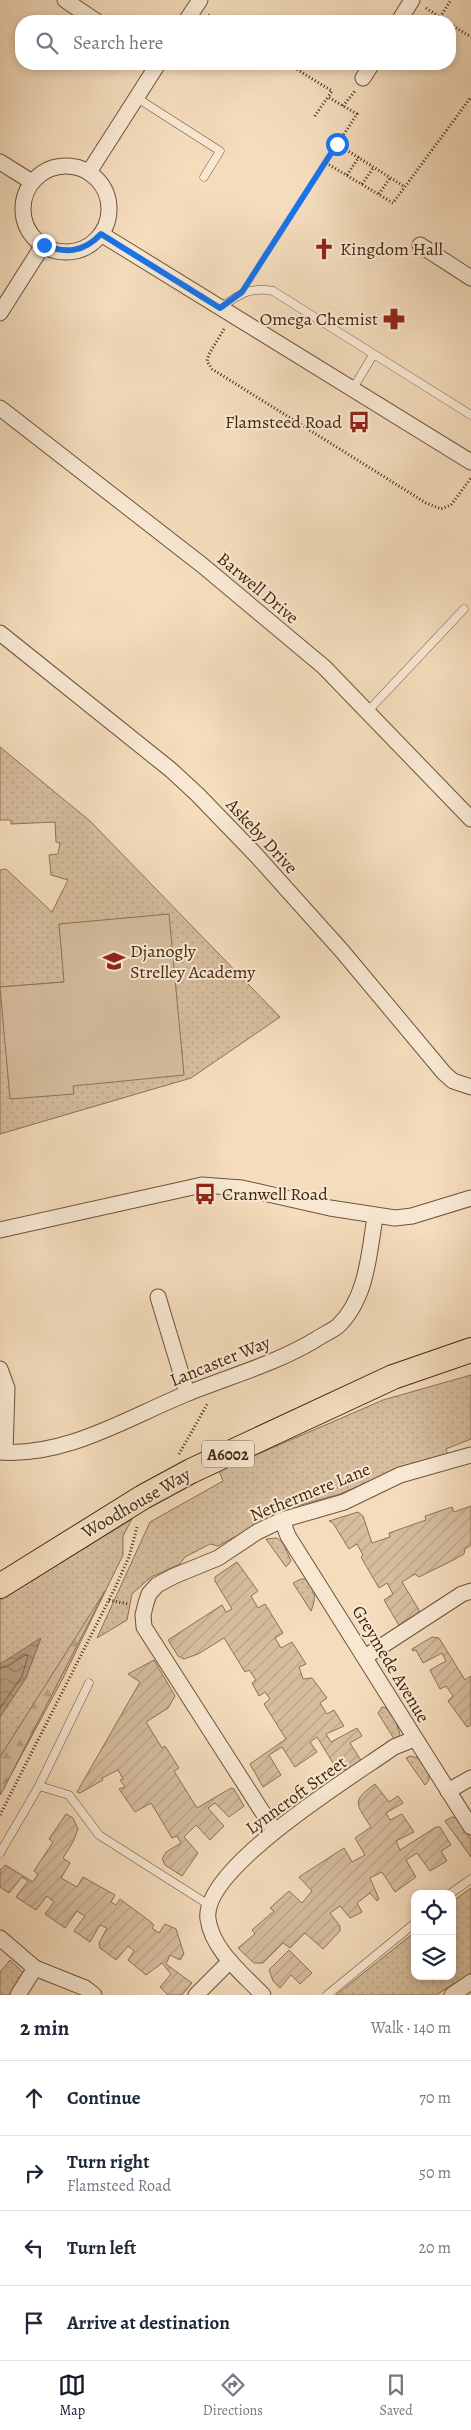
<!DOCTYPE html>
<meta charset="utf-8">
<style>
:root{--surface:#fff;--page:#f2f2f3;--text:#1f2937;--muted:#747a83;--line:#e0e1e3;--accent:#111827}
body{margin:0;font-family:Alegreya,serif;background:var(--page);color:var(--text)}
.controls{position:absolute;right:15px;bottom:15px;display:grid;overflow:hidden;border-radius:10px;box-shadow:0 2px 8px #0003}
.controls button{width:45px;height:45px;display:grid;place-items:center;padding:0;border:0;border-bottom:1px solid var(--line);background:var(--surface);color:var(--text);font:25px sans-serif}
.stop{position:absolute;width:15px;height:15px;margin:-11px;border:4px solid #1a73e8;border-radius:50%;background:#fff}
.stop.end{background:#1a73e8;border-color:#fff;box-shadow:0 1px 5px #0008}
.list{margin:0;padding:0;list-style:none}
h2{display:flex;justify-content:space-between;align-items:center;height:65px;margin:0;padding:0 20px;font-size:21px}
h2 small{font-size:16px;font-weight:400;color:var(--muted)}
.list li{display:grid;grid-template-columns:32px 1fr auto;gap:15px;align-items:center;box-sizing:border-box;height:75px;padding:0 20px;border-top:1px solid var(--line)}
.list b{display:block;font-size:19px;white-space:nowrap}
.list p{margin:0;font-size:16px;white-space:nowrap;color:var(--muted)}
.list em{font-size:16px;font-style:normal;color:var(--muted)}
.icon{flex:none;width:28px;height:28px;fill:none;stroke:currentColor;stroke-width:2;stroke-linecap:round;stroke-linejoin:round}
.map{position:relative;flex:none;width:471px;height:1995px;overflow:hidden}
.search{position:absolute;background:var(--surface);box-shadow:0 2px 8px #0003;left:15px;right:15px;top:15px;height:55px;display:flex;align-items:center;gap:12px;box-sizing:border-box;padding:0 18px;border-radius:20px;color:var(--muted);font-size:19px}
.sheet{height:365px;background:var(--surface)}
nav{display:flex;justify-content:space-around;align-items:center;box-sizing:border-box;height:70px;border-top:1px solid var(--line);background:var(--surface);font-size:14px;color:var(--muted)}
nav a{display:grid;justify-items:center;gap:2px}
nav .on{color:var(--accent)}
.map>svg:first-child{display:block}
.grass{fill:url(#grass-dots);stroke:#8c7255;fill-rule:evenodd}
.forest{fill:url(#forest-firs);stroke:#8c7255}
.garden{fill:url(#garden-furrows);stroke:#8c7255}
.pitch{fill:#d6bd9e;stroke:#8c7255}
.water{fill:url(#water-waves);stroke:#886e52}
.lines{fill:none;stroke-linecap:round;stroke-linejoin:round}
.shore{stroke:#7c6246;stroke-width:1}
.service-casing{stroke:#6e5438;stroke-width:9}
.minor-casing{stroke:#6e5438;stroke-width:17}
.primary-casing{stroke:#42270c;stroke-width:26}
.path{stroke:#42270c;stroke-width:3;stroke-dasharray:1 2.5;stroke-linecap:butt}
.service{stroke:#f8e8d3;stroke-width:8}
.minor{stroke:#f8e8d3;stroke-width:15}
.primary{stroke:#f4dcbc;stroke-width:24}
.route{stroke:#1a73e8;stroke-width:6}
.labels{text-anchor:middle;stroke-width:4;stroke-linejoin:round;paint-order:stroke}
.shield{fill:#f8e8d3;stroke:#796148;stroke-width:1}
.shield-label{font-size:16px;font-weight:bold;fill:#42270c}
.poi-label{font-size:18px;fill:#42270c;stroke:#f8e8d3;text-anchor:start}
.street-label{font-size:18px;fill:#42270c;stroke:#f8e8d3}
</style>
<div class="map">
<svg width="471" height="1995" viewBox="0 0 471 1995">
<defs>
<pattern id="grass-dots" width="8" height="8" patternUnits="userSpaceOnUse" patternTransform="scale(1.25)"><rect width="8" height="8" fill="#d6bd9e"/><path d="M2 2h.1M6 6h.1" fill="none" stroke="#b9a287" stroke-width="1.8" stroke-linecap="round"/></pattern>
<pattern id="forest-firs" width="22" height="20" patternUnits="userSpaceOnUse" patternTransform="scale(1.25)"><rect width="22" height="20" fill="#d6bd9e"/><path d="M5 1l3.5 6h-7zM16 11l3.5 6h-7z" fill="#b9a287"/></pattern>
<pattern id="garden-furrows" width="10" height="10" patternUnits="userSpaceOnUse" patternTransform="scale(1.25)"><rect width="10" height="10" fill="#d6bd9e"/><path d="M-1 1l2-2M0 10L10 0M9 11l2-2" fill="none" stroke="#b9a287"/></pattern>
<pattern id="water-waves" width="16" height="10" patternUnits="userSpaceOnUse" patternTransform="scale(1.25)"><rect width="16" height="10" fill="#b79e80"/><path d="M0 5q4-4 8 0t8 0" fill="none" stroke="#968167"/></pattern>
</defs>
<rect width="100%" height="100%" fill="#f4dcbc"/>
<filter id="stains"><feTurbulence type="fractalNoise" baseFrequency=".004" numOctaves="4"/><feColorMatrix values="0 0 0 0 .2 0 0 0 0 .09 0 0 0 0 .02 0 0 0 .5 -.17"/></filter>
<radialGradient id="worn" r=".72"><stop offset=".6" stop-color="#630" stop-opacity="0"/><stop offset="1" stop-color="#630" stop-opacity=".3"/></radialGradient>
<g class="grass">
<path d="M0 747 90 821 280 1017 191 1078 0 1134V870L6 869 52 912 68 880 51 875 49 855 58 854 60 843 56 842 55 822 11 824V820H0ZM64 982 73 1086V1094L0 987Z"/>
<polygon points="471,1375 471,1439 446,1449 448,1455 407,1465 340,1494 286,1509 218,1546 210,1544 185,1557 180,1564 151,1577 132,1594 127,1620 97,1638 150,1522 223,1481 219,1471 383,1400"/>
<polygon points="132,1519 123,1536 123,1555 62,1680 0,1795 0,1600"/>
<polygon points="277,1538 283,1543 291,1561 286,1567 266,1539"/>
<path d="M301 1579H305C315 1589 317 1597 311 1611L293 1583Z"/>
<polygon points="382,1707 386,1708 396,1722 400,1734 396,1742 378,1713"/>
<polygon points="410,1756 418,1758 429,1774 429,1780 425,1785 406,1758"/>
<polygon points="452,1817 457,1818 471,1839 471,1857 445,1821"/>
<polygon points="471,1888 471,1973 436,1995 336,1995 415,1932 415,1976 452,1976 452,1902"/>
<polygon points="10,1960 28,1977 14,1995 0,1995 0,1972"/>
</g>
<polygon class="forest" points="105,1591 3,1790 0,1795 0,1757"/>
<g class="garden">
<path d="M471 1506V1545L465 1549 464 1554C449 1563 434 1569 419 1577L415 1574 402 1582 419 1610 418 1615 400 1627 384 1600 393 1594 387 1583 379 1588 361 1557 363 1555 357 1544 349 1549 333 1523 329 1521 358 1512 363 1516 372 1543 390 1537 389 1533 426 1520 425 1516 452 1507 454 1512Z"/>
<polygon points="237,1562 258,1591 251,1596 258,1608 265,1604 283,1633 275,1638 281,1648 292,1642 306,1664 299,1667 303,1679 312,1678 327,1698 320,1703 327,1714 334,1710 344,1726 326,1734 331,1742 357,1728 362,1736 350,1743 362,1762 348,1770 336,1768 317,1737 310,1742 317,1752 295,1767 282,1747 269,1755 281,1775 263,1787 250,1764 286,1739 264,1704 270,1699 265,1692 259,1696 252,1683 256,1680 249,1670 245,1672 224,1638 198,1654 184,1659 178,1656 168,1640 222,1605 226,1612 232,1609 215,1581 215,1577"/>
<polygon points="432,1637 439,1638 465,1680 471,1676 471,1725 467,1727 448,1701 453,1696 446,1686 440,1689 430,1670 446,1661 442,1653 423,1663 416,1650 413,1651 412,1649"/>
<polygon points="154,1660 175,1696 168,1708 146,1722 162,1748 165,1746 179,1768 174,1771 197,1808 231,1788 234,1789 244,1806 229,1817 215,1803 208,1808 224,1826 210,1840 196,1825 184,1837 198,1853 182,1876 165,1865 162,1859 166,1852 181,1843 177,1836 172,1838 151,1803 135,1812 119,1789 125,1787 120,1780 123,1779 118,1770 102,1778 103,1780 80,1793 77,1792 140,1682 128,1674"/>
<path d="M375 1784 389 1802 398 1796 403 1803 386 1813 390 1820 402 1814 414 1832 396 1841 400 1850 436 1827H440L451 1845 441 1851 447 1861 430 1871 417 1853 406 1860 416 1877 395 1892 382 1872 370 1878 379 1899 377 1901 370 1893 357 1903 362 1912 350 1918 340 1906 330 1913 340 1926V1931L323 1949 305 1933 290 1948 283 1943 263 1963H254L238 1948 255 1934 252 1930 274 1911 270 1908 289 1891 302 1903 312 1891 299 1877 344 1848 352 1862 365 1855 355 1838 371 1827C356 1804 351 1801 375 1784Z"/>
<polygon points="66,1814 73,1818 78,1829 73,1842 63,1858 70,1863 61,1878 77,1887 83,1877 115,1895 111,1902 116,1905 120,1899 151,1922 154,1925 152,1928 159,1933 165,1924 176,1929 184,1954 180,1960 170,1955 166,1964 192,1983 182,1995 168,1995 160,1987 171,1974 162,1963 146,1975 128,1960 134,1951 128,1946 116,1960 100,1948 99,1943 107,1928 100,1925 90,1942 74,1931 85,1916 77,1911 65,1928 45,1914 54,1902 47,1896 36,1910 16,1897 28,1881 22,1877 9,1893 0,1887 0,1870 5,1865 33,1882 38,1874 34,1871 53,1842 49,1839"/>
<polygon points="289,1950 312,1973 300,1984 291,1975 280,1988 273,1981 269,1970"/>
</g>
<polygon class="pitch" points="169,914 184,1075 73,1086 74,1094 10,1099 0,987 64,982 59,924"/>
<polygon class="water" points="41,1638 26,1678 0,1717 0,1664"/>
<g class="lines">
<polyline class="shore" points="0,1668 8,1666 25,1655 28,1656 22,1676 0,1708"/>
<g class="service-casing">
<g id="service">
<polyline points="137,98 220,151 204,177"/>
<path d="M220 308C238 295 250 286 273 291L471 415"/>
<polyline points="352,390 373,355"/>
<polyline points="368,711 464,609"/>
<polyline points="39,1786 89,1683"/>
<polyline points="0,1853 39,1786 69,1795 99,1835 209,1905"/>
<polyline points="450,1894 471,1879"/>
<polyline points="327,1995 415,1923"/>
</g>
</g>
<g class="minor-casing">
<g id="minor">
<polyline points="65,0 96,21"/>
<polyline points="186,21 200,0"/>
<polyline points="399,21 412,0"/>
<polyline points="363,78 372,64"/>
<polyline points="0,162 32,182"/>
<circle cx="66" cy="209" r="43"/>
<polyline points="89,172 158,64"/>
<polyline points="101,234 471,462"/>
<polyline points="420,245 471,278"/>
<polyline points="0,313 43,245"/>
<polyline points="0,408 202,565 324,667 471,819"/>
<polyline points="0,633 171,770 198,795 255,854 342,951 444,1073 453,1081 471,1087"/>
<polyline points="0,1230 202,1185 242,1188 330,1208 395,1218 412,1216 471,1198"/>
<polyline points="158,1297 187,1393"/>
<polyline points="0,1369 7,1388 5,1452"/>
<path d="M0 1452C66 1457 127 1418 186 1394 230 1376 275 1364 315 1340 322 1335 332 1331 338 1326 367 1298 369 1254 375 1217"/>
<polyline points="282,1520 288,1536 471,1827"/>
<polyline points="365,1657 462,1594 471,1591"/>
<polyline points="448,1791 471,1778"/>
<polyline points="274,1830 144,1627 143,1615 146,1603 149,1594 157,1585 174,1576 218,1558 257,1532 282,1520 344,1502 400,1475 471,1455"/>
<polyline points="0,1938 35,1968 85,1988 94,1995"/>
<polyline points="18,1995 35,1968"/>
<polyline points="196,1995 230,1961"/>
<path d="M263 1995C243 1974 212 1950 208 1919 201 1868 355 1775 394 1747L414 1739"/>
<polyline points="452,1995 471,1982"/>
</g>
</g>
<g class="primary-casing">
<polyline id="primary" points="0,1586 143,1497 191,1471 393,1377 471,1350"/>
</g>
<g class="path">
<polyline points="426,8 446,21"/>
<polyline points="208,15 218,21"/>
<polyline points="440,17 451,0"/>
<polyline points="450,24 471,37"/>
<polyline points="288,64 332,91 328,97"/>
<polyline points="343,106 355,91"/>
<polyline points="337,144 405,187"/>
<polyline points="326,163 393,203 471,97"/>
<polyline points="347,175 359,157"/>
<polyline points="362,184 374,167"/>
<polyline points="379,194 390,178"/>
<polyline points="251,279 357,114 328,97 314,117"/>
<polyline points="224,329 209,354 207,361 212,369 426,503 441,509 451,505 471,478"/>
<polyline points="179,1454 208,1403"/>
<polyline points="109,1600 128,1604"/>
<polyline points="0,1815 115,1588 129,1557 137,1527"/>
</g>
<use href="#service" class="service"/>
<use href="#minor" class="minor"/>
<use href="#primary" class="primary"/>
</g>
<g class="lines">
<path class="route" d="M44 245C66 254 84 252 101 234L220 308 242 292 337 144"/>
</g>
<defs>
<g id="church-bare" transform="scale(1.725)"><path d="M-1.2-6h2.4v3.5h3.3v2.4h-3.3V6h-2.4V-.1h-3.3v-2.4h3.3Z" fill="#8f2418" stroke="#f8e8d3" stroke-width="2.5" paint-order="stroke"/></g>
<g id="pharmacy-bare" transform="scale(1.725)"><path d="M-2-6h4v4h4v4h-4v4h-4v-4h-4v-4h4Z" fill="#8f2418" stroke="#f8e8d3" stroke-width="2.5" paint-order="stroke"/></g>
<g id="bus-bare" transform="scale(1.725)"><path d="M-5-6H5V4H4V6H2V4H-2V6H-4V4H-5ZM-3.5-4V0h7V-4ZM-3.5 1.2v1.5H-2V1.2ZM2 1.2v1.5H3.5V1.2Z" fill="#8f2418" stroke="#f8e8d3" stroke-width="2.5" paint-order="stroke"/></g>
<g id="school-bare" transform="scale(1.725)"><path d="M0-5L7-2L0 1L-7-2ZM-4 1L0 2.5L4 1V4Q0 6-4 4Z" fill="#8f2418" stroke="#f8e8d3" stroke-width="2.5" paint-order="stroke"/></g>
</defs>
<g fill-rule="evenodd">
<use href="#church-bare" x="324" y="249"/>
<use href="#pharmacy-bare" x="394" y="319"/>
<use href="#bus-bare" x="359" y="422"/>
<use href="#school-bare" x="114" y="961"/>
<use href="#bus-bare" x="205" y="1194"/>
</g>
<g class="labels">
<rect class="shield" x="202" y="1440.5" width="52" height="27" rx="4"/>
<g class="shield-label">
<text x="228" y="1460">A6002</text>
</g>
<g class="poi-label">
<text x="340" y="255">Kingdom Hall</text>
<text x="378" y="325" text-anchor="end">Omega Chemist</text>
<text x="342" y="428" text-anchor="end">Flamsteed Road</text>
<text x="130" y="957">Djanogly<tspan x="130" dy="21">Strelley Academy</tspan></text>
<text x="222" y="1200">Cranwell Road</text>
</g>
<g class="street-label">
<text transform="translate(258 588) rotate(40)" y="6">Barwell Drive</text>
<text transform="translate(262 836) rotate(47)" y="6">Askeby Drive</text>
<text transform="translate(220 1361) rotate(-22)" y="6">Lancaster Way</text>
<text transform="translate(310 1492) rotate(-22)" y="6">Nethermere Lane</text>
<text transform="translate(136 1503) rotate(-30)" y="6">Woodhouse Way</text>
<text transform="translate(391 1664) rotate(59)" y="6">Greymede Avenue</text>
<text transform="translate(296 1795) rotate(-36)" y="6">Lynncroft Street</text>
</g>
</g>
<rect width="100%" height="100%" filter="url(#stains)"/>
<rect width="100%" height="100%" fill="url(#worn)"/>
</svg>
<div class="controls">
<button><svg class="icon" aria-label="locate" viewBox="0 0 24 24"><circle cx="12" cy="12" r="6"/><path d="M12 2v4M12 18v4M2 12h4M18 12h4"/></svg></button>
<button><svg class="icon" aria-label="layers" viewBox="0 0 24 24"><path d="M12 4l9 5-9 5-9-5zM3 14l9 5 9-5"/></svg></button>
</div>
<div class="stop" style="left:337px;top:144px"></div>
<div class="stop end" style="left:44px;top:245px"></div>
<div class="search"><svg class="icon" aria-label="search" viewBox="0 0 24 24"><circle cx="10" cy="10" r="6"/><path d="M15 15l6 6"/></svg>Search here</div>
</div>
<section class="sheet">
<h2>2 min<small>Walk · 140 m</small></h2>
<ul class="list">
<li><svg class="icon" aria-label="ahead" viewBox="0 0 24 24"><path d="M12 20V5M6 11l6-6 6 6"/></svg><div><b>Continue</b></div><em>70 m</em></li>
<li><svg class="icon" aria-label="right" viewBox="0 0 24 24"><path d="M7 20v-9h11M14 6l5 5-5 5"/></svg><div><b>Turn right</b><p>Flamsteed Road</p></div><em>50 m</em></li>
<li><svg class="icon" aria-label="left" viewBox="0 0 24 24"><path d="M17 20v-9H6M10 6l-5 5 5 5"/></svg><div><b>Turn left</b></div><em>20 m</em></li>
<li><svg class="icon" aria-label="arrive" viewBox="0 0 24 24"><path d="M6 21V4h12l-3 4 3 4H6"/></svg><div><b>Arrive at destination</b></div></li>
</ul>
</section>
<nav>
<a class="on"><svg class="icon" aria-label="map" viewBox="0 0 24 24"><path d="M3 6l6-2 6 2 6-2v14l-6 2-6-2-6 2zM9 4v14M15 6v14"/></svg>Map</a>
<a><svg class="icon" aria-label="directions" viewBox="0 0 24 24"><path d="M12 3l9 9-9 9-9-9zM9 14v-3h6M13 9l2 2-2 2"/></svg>Directions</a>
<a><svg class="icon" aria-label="saved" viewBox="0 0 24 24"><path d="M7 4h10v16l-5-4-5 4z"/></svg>Saved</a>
</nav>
